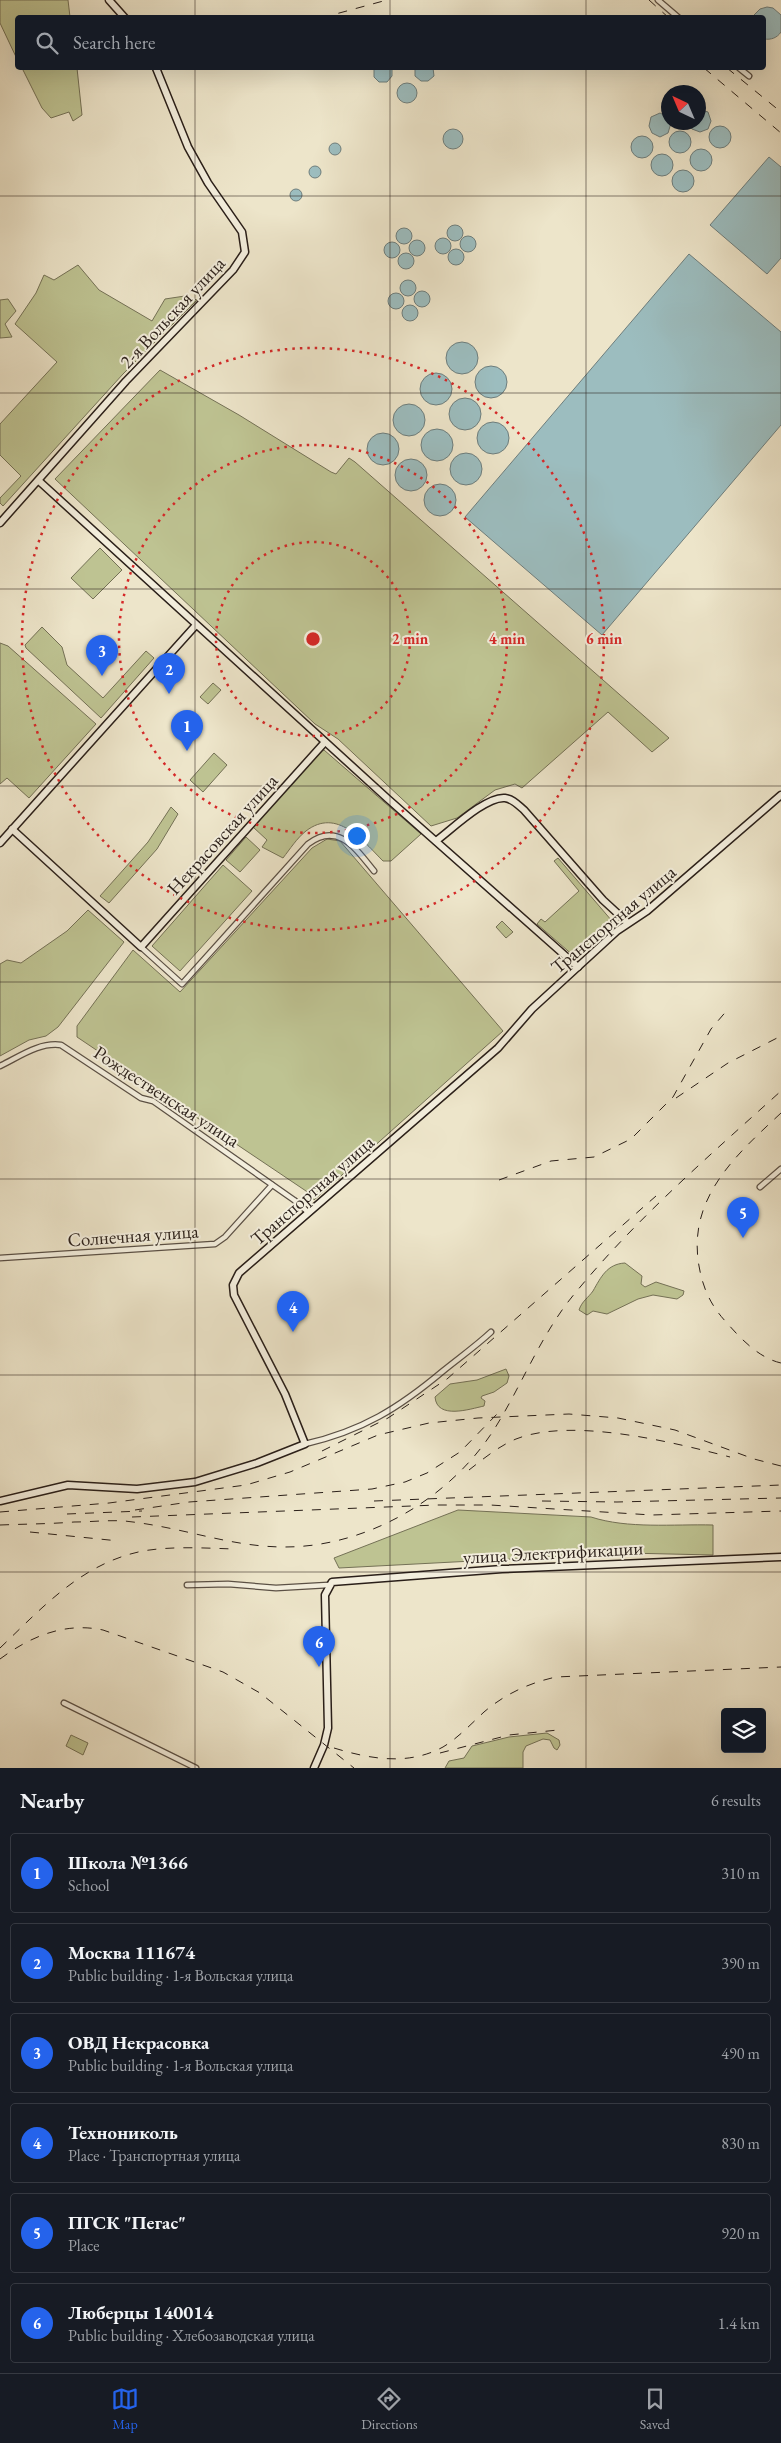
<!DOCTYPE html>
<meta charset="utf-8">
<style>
:root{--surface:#171b24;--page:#20242c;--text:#f1f3f6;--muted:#9ea1a6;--line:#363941;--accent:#2563eb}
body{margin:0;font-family:"EB Garamond",serif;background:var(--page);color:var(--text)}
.controls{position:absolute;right:15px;bottom:15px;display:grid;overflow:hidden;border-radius:5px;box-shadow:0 5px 20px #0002}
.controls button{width:45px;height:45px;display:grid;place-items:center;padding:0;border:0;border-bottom:1px solid var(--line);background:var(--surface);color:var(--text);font:25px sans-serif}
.compass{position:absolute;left:661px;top:85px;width:45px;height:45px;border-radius:50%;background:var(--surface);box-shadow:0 5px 20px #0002;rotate:316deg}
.you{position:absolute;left:356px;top:835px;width:18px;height:18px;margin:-12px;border:4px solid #fff;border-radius:50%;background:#1a73e8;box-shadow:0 0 0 8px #1a73e833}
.badge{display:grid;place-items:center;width:32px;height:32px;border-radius:50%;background:var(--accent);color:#fff;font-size:16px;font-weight:700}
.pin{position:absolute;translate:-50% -41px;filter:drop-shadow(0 1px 2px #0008)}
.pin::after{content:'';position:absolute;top:26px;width:18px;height:15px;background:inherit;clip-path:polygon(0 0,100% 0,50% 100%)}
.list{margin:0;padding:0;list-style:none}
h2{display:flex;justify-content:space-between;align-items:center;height:65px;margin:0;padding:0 20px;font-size:21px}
h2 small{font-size:16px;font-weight:400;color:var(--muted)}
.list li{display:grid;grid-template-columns:32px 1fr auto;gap:15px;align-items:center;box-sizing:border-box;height:80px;margin:0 10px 10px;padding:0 10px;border:1px solid var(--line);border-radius:5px}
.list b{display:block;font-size:19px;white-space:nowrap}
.list p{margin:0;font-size:16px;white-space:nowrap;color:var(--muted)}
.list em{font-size:16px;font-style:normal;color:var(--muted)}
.icon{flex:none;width:28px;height:28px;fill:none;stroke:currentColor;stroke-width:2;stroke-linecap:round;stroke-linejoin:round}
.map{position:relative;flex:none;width:781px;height:1768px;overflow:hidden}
.search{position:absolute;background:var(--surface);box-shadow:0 5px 20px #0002;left:15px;right:15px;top:15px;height:55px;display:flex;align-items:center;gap:12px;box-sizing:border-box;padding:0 18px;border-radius:5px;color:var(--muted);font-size:19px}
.sheet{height:605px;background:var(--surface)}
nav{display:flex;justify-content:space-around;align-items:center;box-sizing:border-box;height:70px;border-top:1px solid var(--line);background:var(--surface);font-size:14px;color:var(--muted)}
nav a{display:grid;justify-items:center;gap:2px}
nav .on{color:var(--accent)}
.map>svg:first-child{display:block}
.green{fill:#bec392;stroke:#747156}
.water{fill:#9cbdbf;stroke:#6e7e7d}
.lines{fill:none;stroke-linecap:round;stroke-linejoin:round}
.street-casing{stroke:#5b5045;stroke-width:7}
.secondary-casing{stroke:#2a1f19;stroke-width:9}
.street{stroke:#f3eedd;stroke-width:4.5}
.secondary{stroke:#f3eedd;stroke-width:6}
.rail{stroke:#2a1f19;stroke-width:1;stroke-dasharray:9 9;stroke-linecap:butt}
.grid{fill:none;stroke:#2a1f19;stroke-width:1;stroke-opacity:0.55}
.ring{fill:none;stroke:#d62828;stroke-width:2.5;stroke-dasharray:2.5 5}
.labels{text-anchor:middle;stroke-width:4;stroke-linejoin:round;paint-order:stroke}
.street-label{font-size:19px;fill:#2a1f19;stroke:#f3eedd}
.centre{fill:#d62828;stroke:#f3eedd;stroke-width:2.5}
.ring-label{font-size:15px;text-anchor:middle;font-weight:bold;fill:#d62828;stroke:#f3eedd;stroke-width:4;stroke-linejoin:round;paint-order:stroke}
</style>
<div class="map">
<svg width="781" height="1768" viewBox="0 0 781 1768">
<rect width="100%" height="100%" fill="#ede5ca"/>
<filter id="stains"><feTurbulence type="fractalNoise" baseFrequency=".004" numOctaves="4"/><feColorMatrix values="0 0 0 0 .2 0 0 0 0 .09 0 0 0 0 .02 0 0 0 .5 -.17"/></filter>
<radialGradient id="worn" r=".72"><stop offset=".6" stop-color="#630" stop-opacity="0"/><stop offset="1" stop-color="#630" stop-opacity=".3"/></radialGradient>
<g class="green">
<polygon points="0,0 68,0 70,17 18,18 17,59 0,23"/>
<polygon points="22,68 77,68 82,115 73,121 69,112 51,118 42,108"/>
<polygon points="78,265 99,290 152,321 165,299 185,296 197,300 123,374 3,506 0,503 0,498 21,476 0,455 0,424 57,362 15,324 36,293 44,275 54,280"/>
<polygon points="8,299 16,311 5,324 12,337 0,338 0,300"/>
<polygon points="160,370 239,415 331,472 336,474 349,458 355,462 669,738 652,752 608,712 522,788 515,784 495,790 457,818 431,826 338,739 315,724 55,479"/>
<polygon points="100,548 122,570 93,599 71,578"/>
<polygon points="42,627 62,647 67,665 103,698 146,651 154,658 101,718 26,648 25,645"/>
<polygon points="0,643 8,646 96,724 29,798 7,778 0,784"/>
<polygon points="213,683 221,690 208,704 200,697"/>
<path d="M324 750 421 834 391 861H383C363 841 337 807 306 831 297 838 290 849 283 858L262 847 267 840 253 827 319 752Z"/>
<polygon points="214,753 227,765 203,792 190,780"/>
<polygon points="171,807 178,814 157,849 109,903 100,896 148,842"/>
<polygon points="246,837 260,850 240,872 226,860"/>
<polygon points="327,839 340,841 503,1031 314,1200 306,1191 77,1037 77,1026 133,950 180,992 312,848"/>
<polygon points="558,858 612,921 575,957 537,924 541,919 545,922 579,891 554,861"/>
<polygon points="223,865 252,891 180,971 152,946"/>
<polygon points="88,910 124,942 58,1027 46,1036 29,1040 0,1056 0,964 7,960 21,963 67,931"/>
<polygon points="502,921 513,932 506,938 496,927"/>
<path d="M625 1263 642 1276 641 1284 645 1287 656 1282 684 1291 683 1295 677 1299 653 1295 638 1299 607 1314 593 1311 587 1315 579 1310C582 1301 588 1298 593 1291 601 1277 607 1264 625 1263Z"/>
<path d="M506 1369 509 1376 507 1383 494 1392 482 1396 481 1398 485 1401 484 1406C470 1409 437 1420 435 1397L450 1384 477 1380Z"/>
<path d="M458 1510 591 1517C628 1529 673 1524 713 1525V1555L626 1553 339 1568 334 1558Z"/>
<polygon points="547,1733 559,1740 560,1745 557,1750 554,1748 550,1740 543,1739 526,1746 523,1752 523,1768 445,1768 449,1761 464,1758 472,1746 509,1737"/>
<polygon points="71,1735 88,1743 83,1755 66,1746"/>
</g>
<g class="water">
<path d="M767 7 773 8 781 15V32C777 38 771 40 764 39V18L752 17 760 9Z"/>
<polygon points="374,68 392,68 392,76 387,82 379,82 374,77"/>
<polygon points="415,69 433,68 434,76 428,81 421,81 415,76"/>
<circle cx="407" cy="93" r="10"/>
<polygon points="699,109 708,112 711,121 708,129 700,132 692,129 688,123 698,122"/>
<polygon points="660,113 668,117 668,122 671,123 668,133 660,137 652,133 649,126 651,117"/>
<circle cx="720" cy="137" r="11"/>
<circle cx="453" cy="139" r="10"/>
<circle cx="680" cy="142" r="11"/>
<circle cx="642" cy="147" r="11"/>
<circle cx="335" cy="149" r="6"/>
<circle cx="701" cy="160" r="11"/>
<circle cx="662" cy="165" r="11"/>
<polygon points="769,157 781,167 781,258 767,274 710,225"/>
<circle cx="315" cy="172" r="6"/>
<circle cx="683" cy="181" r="11"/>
<circle cx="296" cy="195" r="6"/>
<circle cx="455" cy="233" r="8"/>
<circle cx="404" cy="236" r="8"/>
<circle cx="468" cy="244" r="8"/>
<circle cx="443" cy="246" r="8"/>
<circle cx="417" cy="248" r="8"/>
<circle cx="392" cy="250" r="8"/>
<circle cx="456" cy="257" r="8"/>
<circle cx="406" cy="261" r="8"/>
<polygon points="689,254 781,332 781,425 602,635 465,517"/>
<circle cx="408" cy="288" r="8"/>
<circle cx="422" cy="299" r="8"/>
<circle cx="396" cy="301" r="8"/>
<circle cx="410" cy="313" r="8"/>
<circle cx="462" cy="358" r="16"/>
<circle cx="491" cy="382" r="16"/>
<circle cx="436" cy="389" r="16"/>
<circle cx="465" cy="414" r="16"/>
<circle cx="409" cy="420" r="16"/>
<circle cx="493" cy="438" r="16"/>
<circle cx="437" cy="445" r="16"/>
<circle cx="383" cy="449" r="16"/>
<circle cx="466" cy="469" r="16"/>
<circle cx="411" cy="475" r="16"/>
<circle cx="440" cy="500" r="16"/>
</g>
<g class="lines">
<g class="street-casing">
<g id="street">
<polyline points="658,0 679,18"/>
<polyline points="739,68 749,76"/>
<path d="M141 947 182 984 308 844C338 821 356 849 374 871"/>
<path d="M0 1066C19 1057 39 1042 61 1045L141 1098 153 1101 294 1200 308 1212"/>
<polyline points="760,1187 781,1169"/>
<polyline points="0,1258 215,1244 225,1237 272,1185"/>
<path d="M305 1444C362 1431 399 1408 443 1371 459 1358 476 1346 491 1332"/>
<polyline points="187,1585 228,1584 276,1588 328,1585"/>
<polyline points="64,1703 196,1768"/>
</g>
</g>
<g class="secondary-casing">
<g id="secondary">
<polyline points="109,0 125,18"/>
<polyline points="39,481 388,799 578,967"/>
<polyline points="0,523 126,381 233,270 245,252 242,232 208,183 188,147 156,68"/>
<polyline points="12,829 141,947 325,742"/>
<path d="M436 841C451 830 486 796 505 798 513 799 518 805 524 810L603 900 628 923"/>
<polyline points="0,843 196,625"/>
<polyline points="0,1501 68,1485 137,1489 195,1482 257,1463 305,1444 285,1394 234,1295 233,1285 239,1273 498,1048 532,1009 617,931 647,911 781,795"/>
<polyline points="314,1768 324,1745 328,1728 325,1595 332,1582 502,1569 781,1557"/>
</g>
</g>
<use href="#street" class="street"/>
<use href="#secondary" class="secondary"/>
<g class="rail">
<polyline points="649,0 669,18"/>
<polyline points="321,18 387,0"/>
<polyline points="704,68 781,133"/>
<polyline points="727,68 781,112"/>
<polyline points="676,1098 728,1063 781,1036"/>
<path d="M781 1113C736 1155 687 1198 699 1266 703 1289 711 1306 727 1323 741 1339 759 1358 781 1363"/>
<polyline points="499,1180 551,1161 594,1157 631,1139 673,1097 711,1029 729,1008"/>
<polyline points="322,1451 388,1418 447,1379 656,1196"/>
<path d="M469 1470C483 1459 499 1446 516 1439 572 1417 672 1442 730 1457"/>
<polyline points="374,1501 781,1485"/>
<polyline points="542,1501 617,1502 781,1498"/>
<polyline points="135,1510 189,1502 372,1489 405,1482 427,1473 460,1452 497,1414"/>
<polyline points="0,1512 109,1503 246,1485 290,1472 378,1435 429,1423 478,1418 569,1414 618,1418 675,1430 754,1459 781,1466"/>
<polyline points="67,1514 142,1511"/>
<polyline points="132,1517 437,1505 490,1505 652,1515 781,1511"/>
<path d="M0 1525C25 1524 49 1524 74 1522 94 1522 114 1519 133 1522 197 1530 248 1554 314 1545 387 1535 456 1490 495 1428 523 1383 542 1332 576 1292 637 1218 710 1155 781 1091"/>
<polyline points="30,1532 119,1541"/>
<path d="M0 1648C43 1607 82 1563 143 1551 172 1546 204 1548 234 1549"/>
<path d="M0 1659C31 1636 65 1622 103 1630L223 1672 260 1693 354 1768"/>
<path d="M334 1748C370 1759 408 1766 443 1747 458 1738 471 1724 484 1712 505 1694 529 1683 556 1677L781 1667"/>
<polyline points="440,1753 509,1735 558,1730"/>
</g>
</g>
<path class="grid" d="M195 0V18M390 0V18M586 0V18M195 68V1768M390 68V1768M586 68V1768M0 196H781M0 393H781M0 589H781M0 786H781M0 982H781M0 1179H781M0 1375H781M0 1572H781"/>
<g class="ring">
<circle cx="313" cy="639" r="97"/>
<circle cx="313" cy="639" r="194"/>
<circle cx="313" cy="639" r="291"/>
</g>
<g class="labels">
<g class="street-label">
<text transform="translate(172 312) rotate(-47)" y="7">2-я Вольская улица</text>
<text transform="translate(222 834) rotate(-48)" y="7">Некрасовская улица</text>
<text transform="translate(613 919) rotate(-40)" y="7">Транспортная улица</text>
<text transform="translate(167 1096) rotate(33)" y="7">Рождественская улица</text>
<text transform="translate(312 1190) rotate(-41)" y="7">Транспортная улица</text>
<text transform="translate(133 1235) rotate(-4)" y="7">Солнечная улица</text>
<text transform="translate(553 1552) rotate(-3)" y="7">улица Электрификации</text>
</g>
</g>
<circle cx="313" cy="639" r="8" class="centre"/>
<g class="ring-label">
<text x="410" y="644">2 min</text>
<text x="507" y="644">4 min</text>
<text x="604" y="644">6 min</text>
</g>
<rect width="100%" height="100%" filter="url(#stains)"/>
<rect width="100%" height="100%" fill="url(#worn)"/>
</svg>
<div class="controls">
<button><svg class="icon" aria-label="layers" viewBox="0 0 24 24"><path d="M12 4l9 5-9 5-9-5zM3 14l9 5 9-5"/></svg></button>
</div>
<svg class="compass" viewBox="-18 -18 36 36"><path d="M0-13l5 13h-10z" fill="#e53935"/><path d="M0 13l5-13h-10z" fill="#9ea1a6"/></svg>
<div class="you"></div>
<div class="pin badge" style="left:187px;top:751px">1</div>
<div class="pin badge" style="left:169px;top:694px">2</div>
<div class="pin badge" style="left:102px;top:676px">3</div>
<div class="pin badge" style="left:293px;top:1332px">4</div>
<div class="pin badge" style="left:743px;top:1238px">5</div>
<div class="pin badge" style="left:319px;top:1667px">6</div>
<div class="search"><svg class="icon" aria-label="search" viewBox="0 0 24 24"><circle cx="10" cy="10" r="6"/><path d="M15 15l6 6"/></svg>Search here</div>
</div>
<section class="sheet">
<h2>Nearby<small>6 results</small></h2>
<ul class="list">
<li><span class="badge">1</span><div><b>Школа №1366</b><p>School</p></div><em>310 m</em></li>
<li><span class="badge">2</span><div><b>Москва 111674</b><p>Public building · 1-я Вольская улица</p></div><em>390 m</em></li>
<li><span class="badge">3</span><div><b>ОВД Некрасовка</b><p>Public building · 1-я Вольская улица</p></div><em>490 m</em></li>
<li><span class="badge">4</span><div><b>Технониколь</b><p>Place · Транспортная улица</p></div><em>830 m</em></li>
<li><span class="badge">5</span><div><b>ПГСК &quot;Пегас&quot;</b><p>Place</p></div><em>920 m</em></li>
<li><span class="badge">6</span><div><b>Люберцы 140014</b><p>Public building · Хлебозаводская улица</p></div><em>1.4 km</em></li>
</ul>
</section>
<nav>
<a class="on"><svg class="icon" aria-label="map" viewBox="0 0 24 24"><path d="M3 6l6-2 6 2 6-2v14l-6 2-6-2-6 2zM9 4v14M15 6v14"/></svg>Map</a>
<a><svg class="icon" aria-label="directions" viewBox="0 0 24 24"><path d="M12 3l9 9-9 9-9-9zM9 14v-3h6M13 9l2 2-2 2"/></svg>Directions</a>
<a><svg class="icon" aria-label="saved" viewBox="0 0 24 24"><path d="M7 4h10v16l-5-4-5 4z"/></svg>Saved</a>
</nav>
